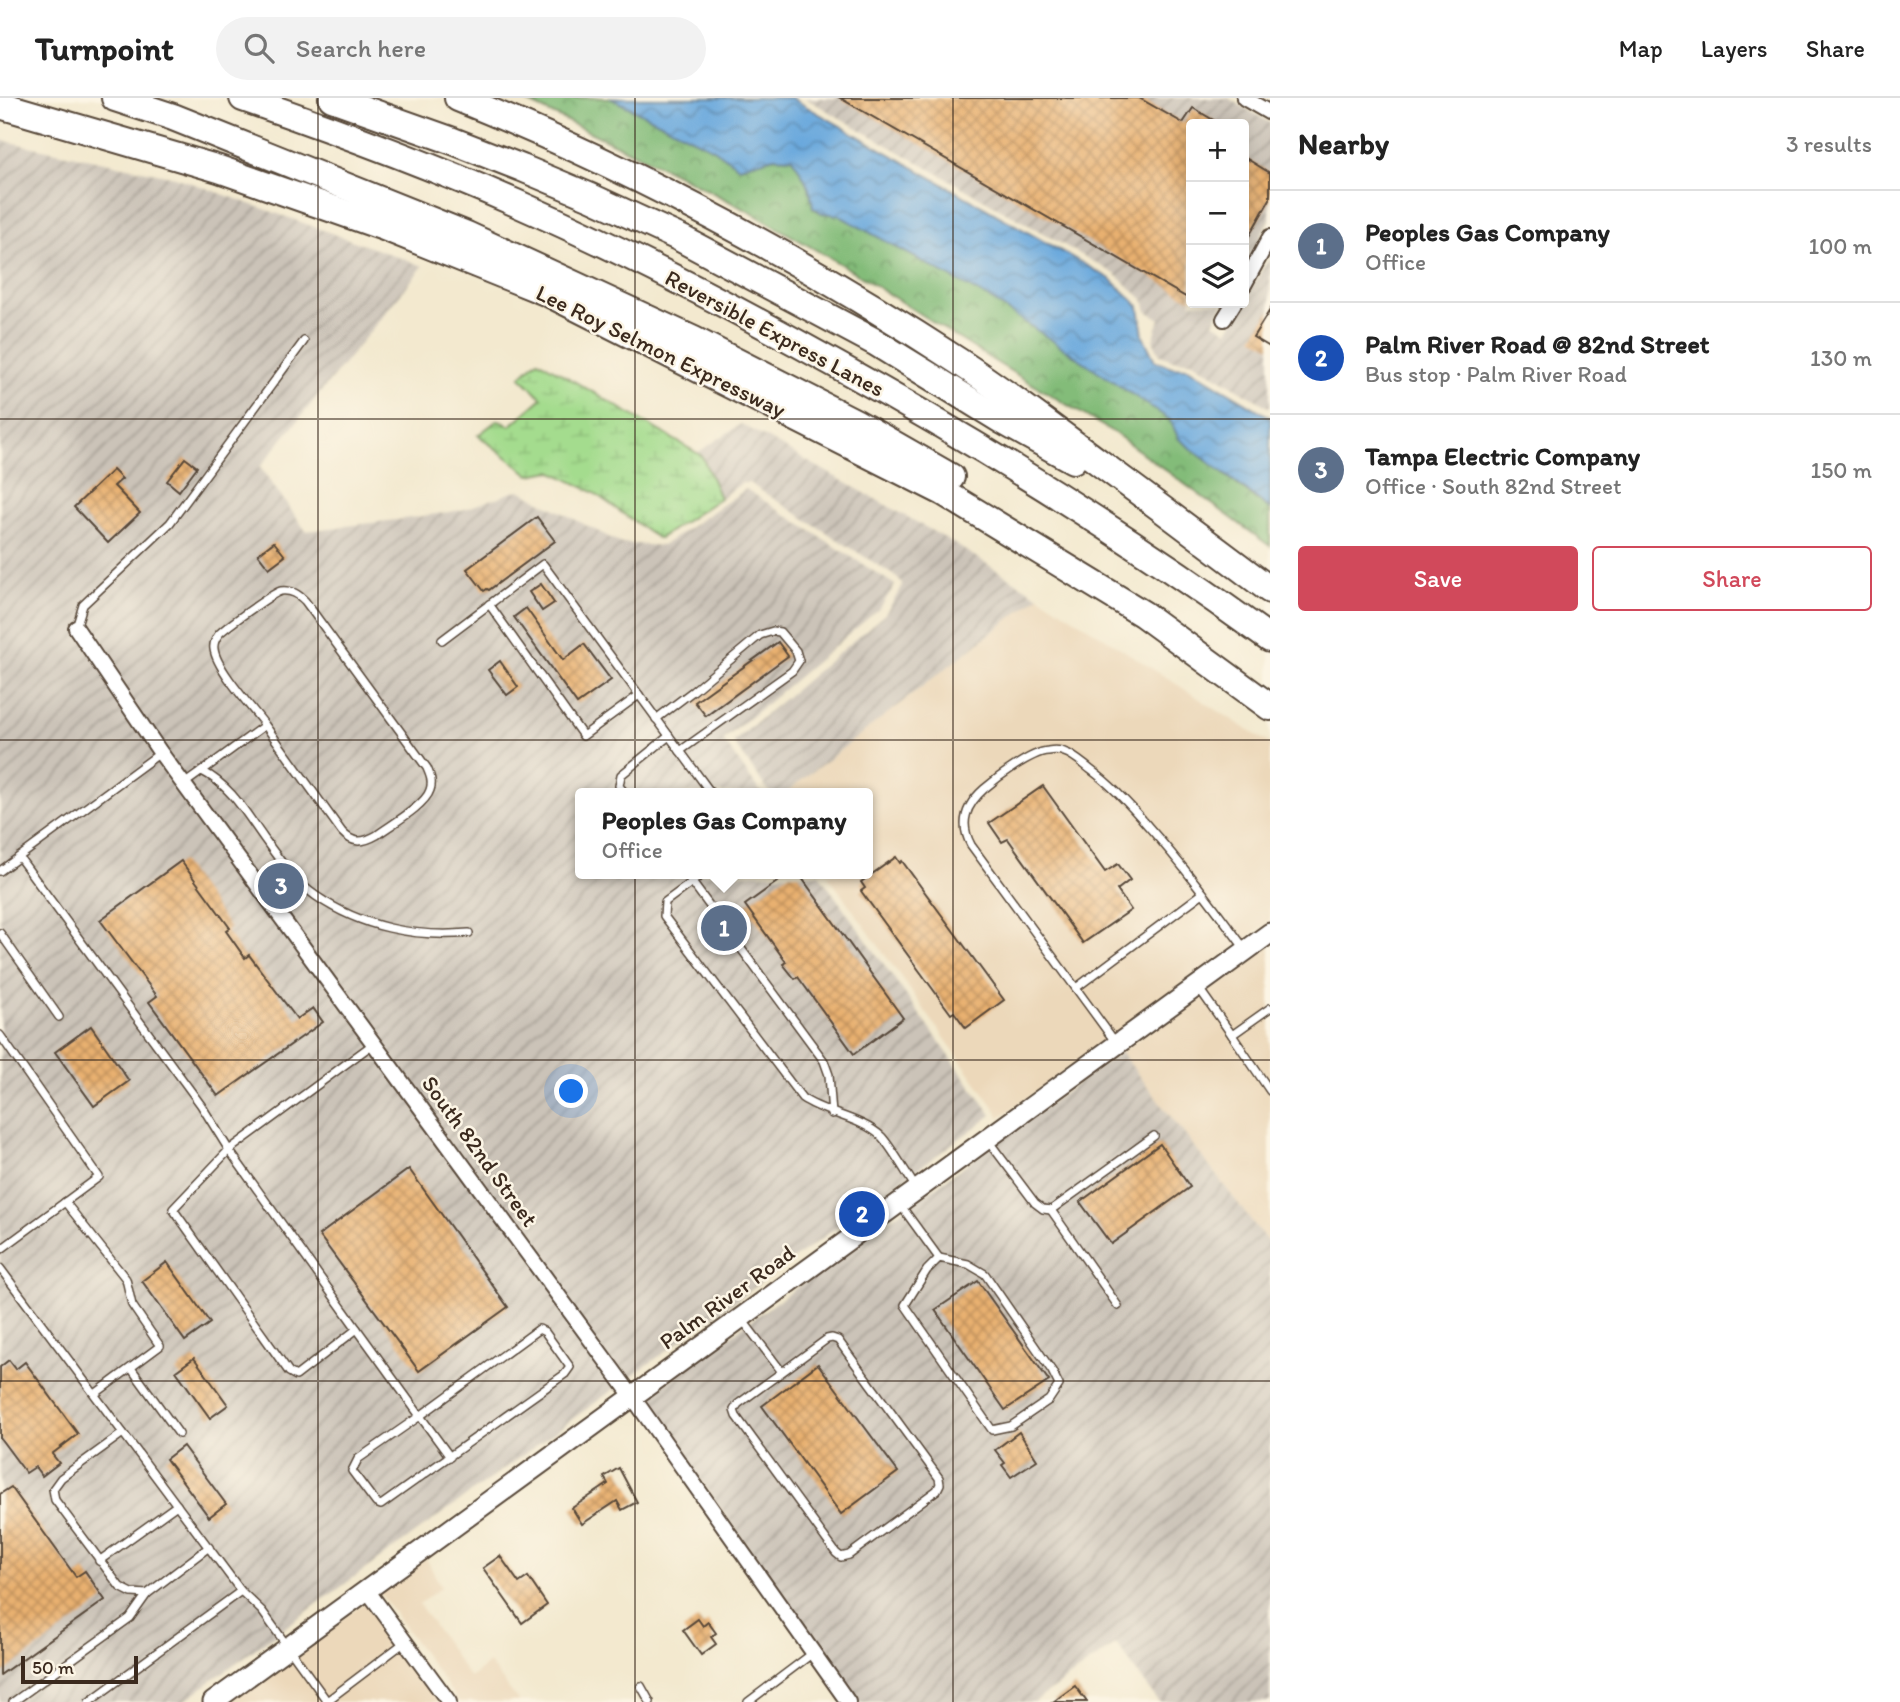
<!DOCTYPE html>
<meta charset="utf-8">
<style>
:root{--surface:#fff;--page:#f2f2f2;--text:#222;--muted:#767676;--line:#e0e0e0;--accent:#d1495b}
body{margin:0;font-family:Itim,sans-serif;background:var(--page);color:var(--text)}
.controls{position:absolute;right:21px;top:21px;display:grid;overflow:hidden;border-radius:7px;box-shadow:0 4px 18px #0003}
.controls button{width:63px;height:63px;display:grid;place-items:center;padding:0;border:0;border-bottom:2px solid var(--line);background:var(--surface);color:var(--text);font:35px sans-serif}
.scale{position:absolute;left:21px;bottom:18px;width:117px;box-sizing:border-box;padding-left:7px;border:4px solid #3b2a1e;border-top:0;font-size:19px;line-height:24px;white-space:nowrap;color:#3b2a1e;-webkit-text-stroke:5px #fcf5e5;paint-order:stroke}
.you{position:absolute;left:572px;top:994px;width:24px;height:24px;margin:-18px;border:5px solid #fff;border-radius:50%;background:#1a73e8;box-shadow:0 0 0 10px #1a73e833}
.badge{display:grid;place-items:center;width:46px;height:46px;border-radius:50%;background:var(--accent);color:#fff;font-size:23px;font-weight:700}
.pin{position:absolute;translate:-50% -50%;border:4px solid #fff;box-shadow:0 2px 7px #0006}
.popup{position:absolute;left:575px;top:690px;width:298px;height:91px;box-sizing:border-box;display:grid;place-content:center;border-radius:7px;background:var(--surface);filter:drop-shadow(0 2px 5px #0005);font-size:23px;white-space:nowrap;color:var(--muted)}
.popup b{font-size:26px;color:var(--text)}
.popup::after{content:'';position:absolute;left:50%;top:100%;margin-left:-14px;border:14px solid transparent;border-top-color:var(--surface)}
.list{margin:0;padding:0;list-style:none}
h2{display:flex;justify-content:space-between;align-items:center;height:91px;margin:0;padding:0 28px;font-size:30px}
h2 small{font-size:23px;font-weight:400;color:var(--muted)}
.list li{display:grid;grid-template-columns:46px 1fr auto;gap:21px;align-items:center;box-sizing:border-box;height:112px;padding:0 28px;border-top:2px solid var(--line)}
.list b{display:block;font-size:26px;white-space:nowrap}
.list p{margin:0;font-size:23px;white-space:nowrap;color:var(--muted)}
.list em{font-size:23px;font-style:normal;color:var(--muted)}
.actions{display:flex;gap:14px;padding:21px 28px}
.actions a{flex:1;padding:16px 0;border:2px solid var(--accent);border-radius:7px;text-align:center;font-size:24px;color:var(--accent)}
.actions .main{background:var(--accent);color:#fff}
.icon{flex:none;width:38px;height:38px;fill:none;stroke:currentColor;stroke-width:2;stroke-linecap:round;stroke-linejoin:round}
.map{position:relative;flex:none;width:1270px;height:1604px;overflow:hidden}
header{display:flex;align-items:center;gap:42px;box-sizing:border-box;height:98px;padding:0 35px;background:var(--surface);border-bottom:2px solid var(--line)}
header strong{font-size:33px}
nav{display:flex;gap:38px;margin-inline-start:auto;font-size:24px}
.search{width:490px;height:63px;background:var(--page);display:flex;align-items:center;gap:18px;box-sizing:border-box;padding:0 24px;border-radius:38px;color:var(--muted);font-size:26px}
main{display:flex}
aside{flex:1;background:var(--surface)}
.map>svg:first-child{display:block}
.built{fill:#ecd8ba}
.industrial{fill:url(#industrial-furrows)}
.forest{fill:url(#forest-crowns);stroke:#5f734c;stroke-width:2}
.wetland{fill:url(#wetland-marsh);stroke:#708356;stroke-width:2}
.water{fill:url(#water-waves);stroke:#536a7e;stroke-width:2}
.building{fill:url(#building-cross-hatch)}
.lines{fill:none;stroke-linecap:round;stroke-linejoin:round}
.lane-casing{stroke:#574739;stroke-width:10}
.street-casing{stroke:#574739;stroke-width:18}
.secondary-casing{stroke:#574739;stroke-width:23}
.highway-casing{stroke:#574739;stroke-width:30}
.lane{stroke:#fff;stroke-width:7}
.street{stroke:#fff;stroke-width:14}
.secondary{stroke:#fff;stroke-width:19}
.highway{stroke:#fff;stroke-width:26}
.grid{fill:none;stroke:#3b2a1e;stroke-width:2;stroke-opacity:0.55}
.labels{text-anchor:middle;stroke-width:5;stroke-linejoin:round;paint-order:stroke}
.street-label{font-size:23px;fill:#3b2a1e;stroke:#fcf5e5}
</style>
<header>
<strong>Turnpoint</strong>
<div class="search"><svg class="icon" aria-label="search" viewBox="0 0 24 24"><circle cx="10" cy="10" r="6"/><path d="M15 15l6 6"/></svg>Search here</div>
<nav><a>Map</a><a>Layers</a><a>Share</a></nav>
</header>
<main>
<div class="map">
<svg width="1270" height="1604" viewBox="0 0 1270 1604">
<defs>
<pattern id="industrial-furrows" width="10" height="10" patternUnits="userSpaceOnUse" patternTransform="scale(1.75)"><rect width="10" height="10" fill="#cbc3b8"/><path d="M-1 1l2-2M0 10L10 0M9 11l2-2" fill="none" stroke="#a69f95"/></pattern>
<pattern id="forest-crowns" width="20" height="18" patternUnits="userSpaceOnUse" patternTransform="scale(1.75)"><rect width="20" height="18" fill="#83bc79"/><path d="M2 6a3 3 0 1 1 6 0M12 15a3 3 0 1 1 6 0" fill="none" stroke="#6c9963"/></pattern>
<pattern id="wetland-marsh" width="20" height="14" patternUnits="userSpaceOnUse" patternTransform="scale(1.75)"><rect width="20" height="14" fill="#a4dc8e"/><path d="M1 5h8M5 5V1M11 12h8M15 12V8" fill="none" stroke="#8ebd7a"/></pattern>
<pattern id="water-waves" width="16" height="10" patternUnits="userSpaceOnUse" patternTransform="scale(1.75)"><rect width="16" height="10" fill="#6ba9dd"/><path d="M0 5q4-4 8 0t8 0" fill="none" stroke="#598ab3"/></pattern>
<pattern id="building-cross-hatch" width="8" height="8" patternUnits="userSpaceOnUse" patternTransform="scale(1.75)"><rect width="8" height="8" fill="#e8b070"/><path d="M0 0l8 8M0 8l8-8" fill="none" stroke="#bd8f5b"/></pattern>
</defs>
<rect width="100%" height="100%" fill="#fcf5e5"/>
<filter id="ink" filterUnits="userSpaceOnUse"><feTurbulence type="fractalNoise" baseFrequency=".0143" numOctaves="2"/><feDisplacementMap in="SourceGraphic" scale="14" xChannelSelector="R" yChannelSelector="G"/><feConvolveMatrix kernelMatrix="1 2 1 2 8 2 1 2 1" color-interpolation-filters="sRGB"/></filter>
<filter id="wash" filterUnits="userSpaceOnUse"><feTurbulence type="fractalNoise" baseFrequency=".00686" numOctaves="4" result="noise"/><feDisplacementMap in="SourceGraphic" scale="28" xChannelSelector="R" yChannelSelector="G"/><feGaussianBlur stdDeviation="1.57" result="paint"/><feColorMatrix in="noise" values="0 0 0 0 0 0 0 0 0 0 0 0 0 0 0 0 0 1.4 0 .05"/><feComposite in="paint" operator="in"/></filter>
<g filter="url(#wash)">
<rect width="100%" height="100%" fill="#f3e9cf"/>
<g class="built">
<polygon points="1039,498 1270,646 1270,824 999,1020 997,1013 827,776 868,776 868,695 785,695"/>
<polygon points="1270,846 1270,1147 1121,954"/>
<polygon points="426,1460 441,1489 419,1506 470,1580 489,1565 519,1604 459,1604 379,1494"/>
<polygon points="366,1504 439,1604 228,1604"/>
</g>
<g class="industrial">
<polygon points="805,0 1228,0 1270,25 1270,121 1244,168 1244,26 1191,26 1191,205 1223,205 1213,224 1228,233 1270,158 1270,310 1191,263 1173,262 1160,257 1153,242 1160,221 1147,213 1144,202 1115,176"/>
<polygon points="0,42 175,79 423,168 260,369 306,433 404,421 462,412 519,392 620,445 662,448 746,391 895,487 880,510 723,642 761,695 580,695 580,776 819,776 992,1017 182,1604 0,1604"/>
<polygon points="741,326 943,439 1039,498 785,695 770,695 733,644 885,516 901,491 902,487 898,480 749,385 742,385 720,400 702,358 697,355"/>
<polygon points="1121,954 1270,1147 1270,1604 1159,1604 1116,1546 1034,1604 858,1604 643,1301"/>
</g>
<path class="forest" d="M519 0H610L714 51 739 69 774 59 792 60C803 76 811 90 813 110L822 115 838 116 992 202 1171 322 1179 341 1270 412V448L1116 336 994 263 849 171 750 114 675 75Z"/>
<polygon class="wetland" points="538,262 702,358 720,400 660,440 657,440 593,394 551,373 530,377 478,337 498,322 510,328 542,300 520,279"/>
<path class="water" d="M610 0H791L1112 182 1139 208 1143 238 1155 263 1172 269 1188 270 1270 319V411L1179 341 1170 322 992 202 838 117 822 115 813 109C811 90 803 76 792 60L774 59 739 69 714 51Z"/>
<g id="blocks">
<g class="building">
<polygon points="840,0 1139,0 1183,25 1193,10 1220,26 1191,26 1191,202"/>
<polygon points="1244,59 1270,75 1270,101 1244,147"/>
<polygon points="1270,212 1270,249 1253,239"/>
<polygon points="185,360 197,369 179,393 167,383"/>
<polygon points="113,372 122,381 114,388 140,415 108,445 74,409"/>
<polygon points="537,419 555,443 489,492 487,491 484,493 467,471"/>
<polygon points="274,444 285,458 269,470 258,456"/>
<polygon points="541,486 554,505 542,513 529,494"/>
<polygon points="526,510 563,562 584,546 611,582 577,606 514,519"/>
<polygon points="778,544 788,558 706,618 695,604"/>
<polygon points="500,563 518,589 507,597 488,572"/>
<polygon points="1043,688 1105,774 1118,766 1130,782 1117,792 1131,812 1083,845 1008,741 1002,744 989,725"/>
<polygon points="896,759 900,765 902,763 1004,902 966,930 954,914 951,916 861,793 865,790 861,784"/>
<polygon points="181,763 230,830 226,833 245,860 249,857 297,921 313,910 323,924 218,998 149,904 157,898 100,822"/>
<polygon points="788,776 799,776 903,920 854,956 798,879 795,881 783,866 786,864 745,807"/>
<polygon points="91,928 129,983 94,1008 55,954"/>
<polygon points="1160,1046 1190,1089 1111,1146 1080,1104"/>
<polygon points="409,1071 508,1209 419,1273 319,1137"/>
<polygon points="167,1164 210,1225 185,1243 142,1183"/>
<polygon points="978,1183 1049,1283 1005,1312 935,1212"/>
<polygon points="194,1260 228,1307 210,1320 176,1273"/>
<polygon points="9,1262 16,1271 25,1264 78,1336 52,1356 59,1365 42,1378 35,1369 26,1375 0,1340 0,1269"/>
<polygon points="818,1266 898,1374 841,1416 762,1308"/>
<polygon points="1019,1334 1037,1362 1011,1379 1002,1367 1005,1365 995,1352"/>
<polygon points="183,1348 226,1406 209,1419 166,1361"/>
<polygon points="619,1370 637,1404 622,1412 617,1403 582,1426 572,1410 608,1386 604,1379"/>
<polygon points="11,1389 76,1479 85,1473 105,1502 0,1577 0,1396"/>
<polygon points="500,1458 519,1485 528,1479 547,1507 522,1525 483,1470"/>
<polygon points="698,1521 703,1528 708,1524 716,1535 711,1539 716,1546 701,1557 683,1532"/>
<polygon points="1075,1588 1087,1604 1053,1604"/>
</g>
</g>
</g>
<g filter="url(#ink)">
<use href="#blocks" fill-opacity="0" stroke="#574739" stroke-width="2"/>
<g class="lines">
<g class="lane-casing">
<g id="lane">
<polyline points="489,506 583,638 639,597"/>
<polyline points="76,530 83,507 170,425 304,243"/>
<polyline points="442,542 543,466 711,695"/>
<polyline points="656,621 693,593 760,537 773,533 780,534 796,553 799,563 792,573 680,653"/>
<path d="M202 673 265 627 342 734C353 746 363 745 377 737 390 727 425 708 430 692 433 684 430 677 427 670L305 503C298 496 292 492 281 493 274 494 226 529 219 536 216 540 213 545 214 551 216 570 252 610 265 627"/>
<path d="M184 686 202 673C231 688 245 714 263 739 278 760 294 783 316 798 361 829 416 840 469 835"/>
<polyline points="625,695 619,688 621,677 669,638"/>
<polyline points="19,759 201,1007 229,1052 373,946"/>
<polyline points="0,773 160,655"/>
<polyline points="686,776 824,963 829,977 832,1016"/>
<path d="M703 776 665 804 664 818 802 1000C825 1016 863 1020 882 1039 894 1053 906 1075 916 1090"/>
<polyline points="0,835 59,919"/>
<polyline points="1198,889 1232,937 1270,910"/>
<polyline points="1076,890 1203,795"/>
<polyline points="0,937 99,1079 0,1152"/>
<polyline points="1232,937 1270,993"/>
<path d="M1116 945 971 747C959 725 966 707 984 691 998 679 1031 654 1048 653 1053 652 1060 652 1064 654 1074 657 1083 666 1091 672 1113 688 1131 708 1148 728 1183 767 1214 809 1245 851"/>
<polyline points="987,1041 1035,1105 1043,1111 1051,1112 1154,1038"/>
<polygon points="229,1052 357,1231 296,1278 289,1274 173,1111"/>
<polyline points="65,1104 126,1181 132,1207 160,1248 95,1296"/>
<polyline points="899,1105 939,1160"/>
<polyline points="1051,1112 1118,1208"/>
<polygon points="939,1160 968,1166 985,1176 1052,1273 1059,1287 1049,1302 1011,1328 992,1332 905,1207 927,1172"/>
<polyline points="0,1170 241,1493 262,1513 327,1603 405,1544"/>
<polyline points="741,1220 782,1274 738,1306 734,1312 736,1318 836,1455 841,1459 849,1457 937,1392 940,1386 939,1380 838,1242 832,1240 827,1241 782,1274"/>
<polyline points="357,1231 420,1318 539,1231 545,1234 570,1269 565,1276 381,1407 376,1405 352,1373 358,1361 420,1318 450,1359"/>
<polyline points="131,1270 179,1336"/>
<polyline points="123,1335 61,1380 53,1391 55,1402 120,1489 132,1495 147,1496"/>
<polyline points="99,1463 177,1407"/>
<polyline points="641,1588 650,1604"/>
<polyline points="13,1604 130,1520 147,1496 209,1449"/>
<polyline points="89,1604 241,1493"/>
<polyline points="748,1604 813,1555"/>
</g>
</g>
<g class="street-casing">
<g id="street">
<polyline points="1244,0 1270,15"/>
<polyline points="1244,187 1270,139"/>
<polyline points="1224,221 1234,205"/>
<polyline points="76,530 160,654 632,1298 848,1604"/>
<polyline points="367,1492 449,1604"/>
</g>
</g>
<g class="secondary-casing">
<polyline id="secondary" points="213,1604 1270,835"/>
</g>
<g class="highway-casing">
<g id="highway">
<polyline points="115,0 173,19 467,137 694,242 855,324 951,379"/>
<path d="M243 0C335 32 427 66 516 105 625 153 731 208 835 266 985 349 1131 440 1270 541"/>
<polyline points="332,0 453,43 522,70 591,99 682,141 875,244 1003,323 1073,362"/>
<path d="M458 0C634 71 800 160 958 263 1007 295 1054 331 1100 365 1157 407 1213 449 1270 492"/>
<polyline points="0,7 219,71 384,129 548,195 943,394 1143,516 1270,609"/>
</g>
</g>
<use href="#lane" class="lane"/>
<use href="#street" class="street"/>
<use href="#secondary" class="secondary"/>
<use href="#highway" class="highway"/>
</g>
</g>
<path class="grid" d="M318 0V1604M635 0V1604M953 0V1604M0 321H1270M0 642H1270M0 962H1270M0 1283H1270"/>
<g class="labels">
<g class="street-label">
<text transform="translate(775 235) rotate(28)" y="8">Reversible Express Lanes</text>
<text transform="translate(661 253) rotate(26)" y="8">Lee Roy Selmon Expressway</text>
<text transform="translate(480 1053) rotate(54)" y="8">South 82nd Street</text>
<text transform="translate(727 1199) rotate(-36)" y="8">Palm River Road</text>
</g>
</g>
</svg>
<div class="controls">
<button>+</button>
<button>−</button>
<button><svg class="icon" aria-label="layers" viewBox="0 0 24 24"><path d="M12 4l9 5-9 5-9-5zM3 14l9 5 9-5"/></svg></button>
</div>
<div class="scale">50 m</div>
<div class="you"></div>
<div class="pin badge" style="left:724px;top:830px;background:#5c6f8a">1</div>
<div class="popup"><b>Peoples Gas Company</b>Office</div>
<div class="pin badge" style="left:862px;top:1116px;background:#1a4fb4">2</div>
<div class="pin badge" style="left:281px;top:788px;background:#5c6f8a">3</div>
</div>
<aside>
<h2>Nearby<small>3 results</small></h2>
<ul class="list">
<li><span class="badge" style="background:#5c6f8a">1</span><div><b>Peoples Gas Company</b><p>Office</p></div><em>100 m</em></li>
<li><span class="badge" style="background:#1a4fb4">2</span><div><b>Palm River Road @ 82nd Street</b><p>Bus stop · Palm River Road</p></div><em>130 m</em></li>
<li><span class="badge" style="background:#5c6f8a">3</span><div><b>Tampa Electric Company</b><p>Office · South 82nd Street</p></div><em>150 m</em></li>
</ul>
<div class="actions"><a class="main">Save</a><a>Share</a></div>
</aside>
</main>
